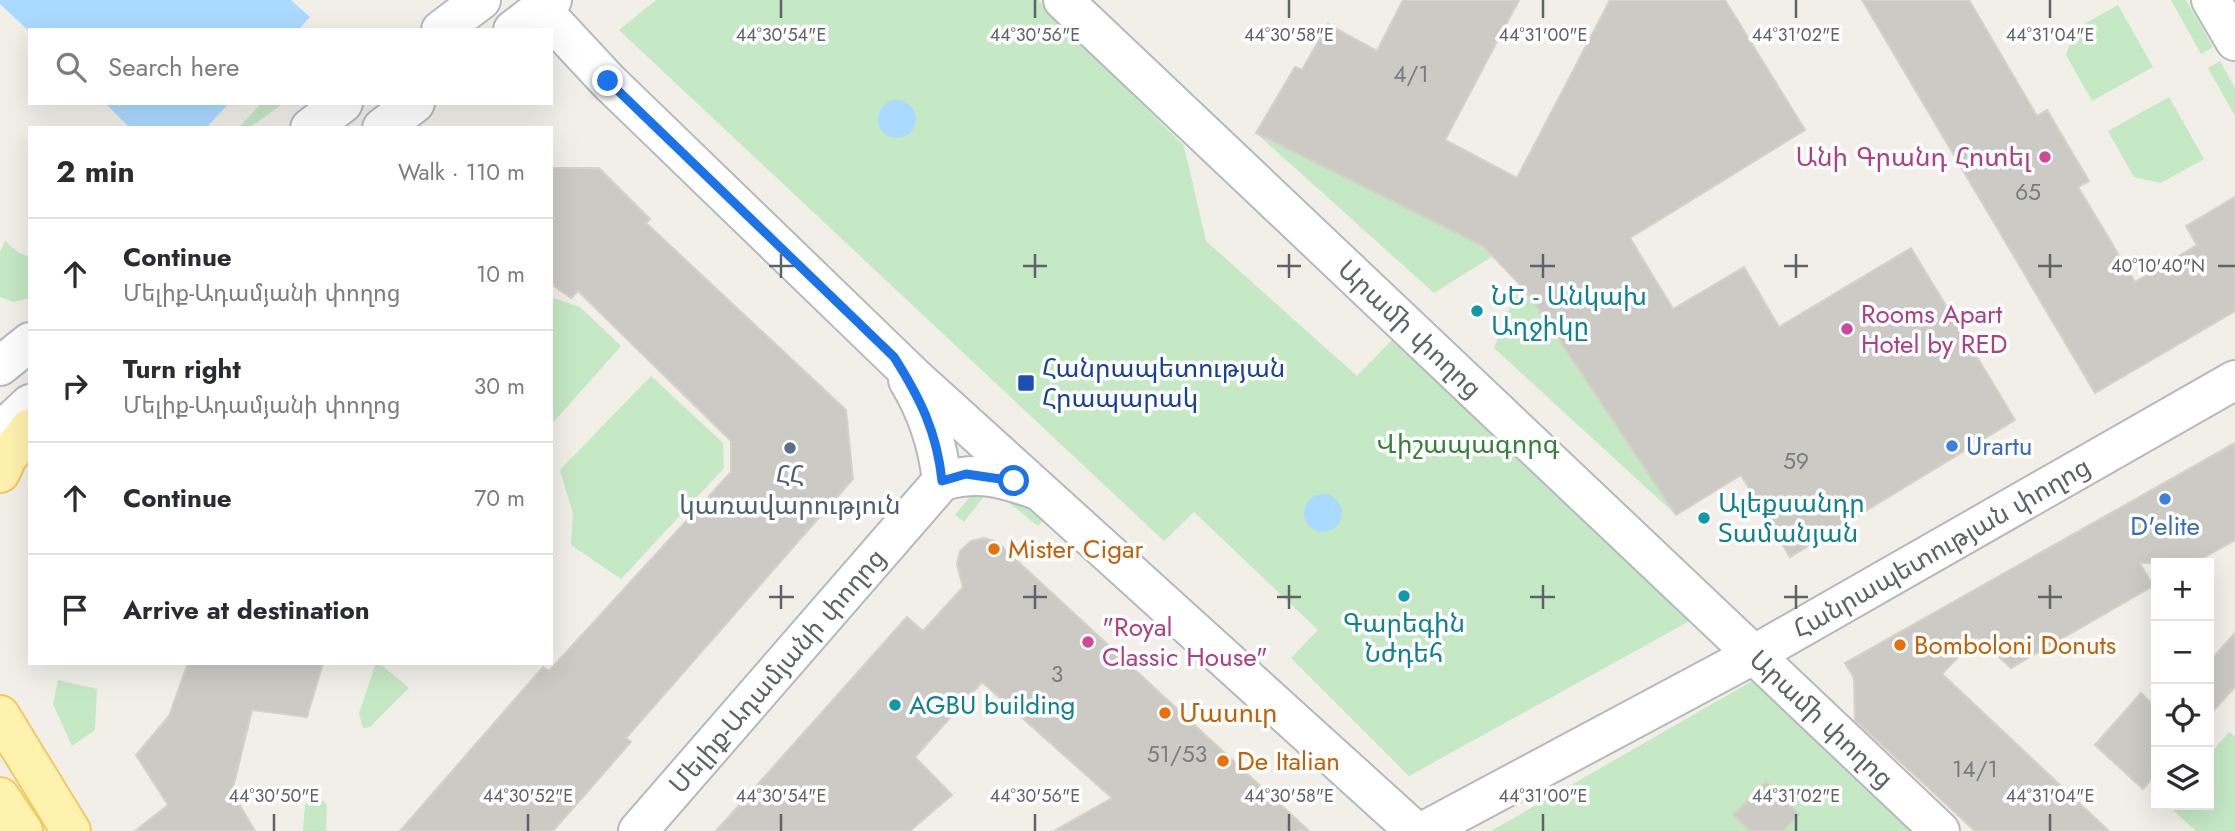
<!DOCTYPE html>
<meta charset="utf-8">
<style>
:root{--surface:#fff;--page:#f2f2f3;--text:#2b2b33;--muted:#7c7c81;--line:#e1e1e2}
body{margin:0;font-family:Jost,"Noto Sans Armenian",sans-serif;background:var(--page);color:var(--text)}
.controls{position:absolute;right:21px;bottom:21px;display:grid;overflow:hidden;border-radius:0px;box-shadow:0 7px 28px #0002}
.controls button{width:63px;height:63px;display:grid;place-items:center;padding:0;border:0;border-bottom:2px solid var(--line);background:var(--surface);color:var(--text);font:35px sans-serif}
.stop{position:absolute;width:21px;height:21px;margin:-16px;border:5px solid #1a73e8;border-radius:50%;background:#fff}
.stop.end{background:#1a73e8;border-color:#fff;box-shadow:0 2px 7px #0008}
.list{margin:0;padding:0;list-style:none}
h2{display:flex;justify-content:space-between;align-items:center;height:91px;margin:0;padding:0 28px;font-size:30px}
h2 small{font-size:23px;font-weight:400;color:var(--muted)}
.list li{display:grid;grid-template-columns:46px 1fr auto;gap:21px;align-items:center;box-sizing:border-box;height:112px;padding:0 28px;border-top:2px solid var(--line)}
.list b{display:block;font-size:26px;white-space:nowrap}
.list p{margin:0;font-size:23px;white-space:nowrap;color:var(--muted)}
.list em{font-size:23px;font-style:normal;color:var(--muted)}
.icon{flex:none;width:38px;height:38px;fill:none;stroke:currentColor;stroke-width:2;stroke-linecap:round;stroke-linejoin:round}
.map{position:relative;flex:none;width:2235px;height:831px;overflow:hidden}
.search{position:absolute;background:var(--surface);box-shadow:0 7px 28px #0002;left:28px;top:28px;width:525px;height:77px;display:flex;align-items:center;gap:18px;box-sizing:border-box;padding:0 24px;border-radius:0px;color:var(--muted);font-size:26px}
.panel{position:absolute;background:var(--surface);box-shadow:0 7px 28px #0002;left:28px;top:126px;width:525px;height:539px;border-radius:0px}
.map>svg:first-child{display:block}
.green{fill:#c5e8c5}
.water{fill:#aadaff}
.building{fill:#cccac5;stroke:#d6d1c6;stroke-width:2}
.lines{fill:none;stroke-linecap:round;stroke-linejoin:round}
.tertiary-casing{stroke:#b5b8bc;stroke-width:42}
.secondary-casing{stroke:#b6babf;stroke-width:42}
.primary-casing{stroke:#f2c960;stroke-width:42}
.tertiary{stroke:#fff;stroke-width:38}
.secondary{stroke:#fff;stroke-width:38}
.primary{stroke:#fff2af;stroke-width:38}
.route{stroke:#1a73e8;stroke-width:9}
.ticks{fill:none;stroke:#5f6368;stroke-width:2.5}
.hotel-dot{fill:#d1479c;stroke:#fff;stroke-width:2.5}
.culture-dot{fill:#0f9aa8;stroke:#fff;stroke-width:2.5}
.transit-dot{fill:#1a4fb4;stroke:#fff;stroke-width:2.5}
.shop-dot{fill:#3f7fe0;stroke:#fff;stroke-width:2.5}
.service-dot{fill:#5c6f8a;stroke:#fff;stroke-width:2.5}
.food-dot{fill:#e8710a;stroke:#fff;stroke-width:2.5}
.labels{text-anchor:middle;stroke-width:7;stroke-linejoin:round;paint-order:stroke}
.number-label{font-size:23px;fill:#7a7d7f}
.hotel-label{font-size:26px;fill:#b23c85;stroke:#fff;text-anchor:start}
.culture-label{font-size:26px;fill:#0d838f;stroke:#fff;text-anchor:start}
.street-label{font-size:26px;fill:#5f6368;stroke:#fff}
.transit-label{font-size:26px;fill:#164399;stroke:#fff;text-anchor:start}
.park-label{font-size:26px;fill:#348238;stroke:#fff}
.shop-label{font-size:26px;fill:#366cbe;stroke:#fff;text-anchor:start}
.service-label{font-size:26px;fill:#4e5e75;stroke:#fff}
.food-label{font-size:26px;fill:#c56008;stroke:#fff;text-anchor:start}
.ticks-label{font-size:18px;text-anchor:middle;fill:#5f6368;stroke:#fff;stroke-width:7;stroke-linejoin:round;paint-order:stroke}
</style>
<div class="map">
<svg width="2235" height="831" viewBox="0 0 2235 831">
<rect width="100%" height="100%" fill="#f1efe8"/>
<g class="green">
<polygon points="656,0 1038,0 1184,146 1206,241 1357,376 1393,339 1695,618 1409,776 1291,658 1318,630 1194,512 1164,541 619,30"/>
<polygon points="2171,0 2186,0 2213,47 2201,54"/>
<polygon points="2118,5 2153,67 2092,101 2066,55 2075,29"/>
<polygon points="2220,61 2235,88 2235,116 2208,68"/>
<polygon points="2169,97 2204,159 2161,183 2134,177 2108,131"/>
<polygon points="262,103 284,103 249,128 238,128"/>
<polygon points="1256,133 1483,246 1493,256 1434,293"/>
<polygon points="5,241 19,253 30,257 30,298 14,302 0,297 0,252"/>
<polygon points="1519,284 1528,293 1676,515 1494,348"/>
<polygon points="551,297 580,307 621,346 551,425"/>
<polygon points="651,376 723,443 724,468 621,579 571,545 573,513 560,470"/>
<polygon points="993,483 1048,515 1038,526 1004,499 985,495 964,522 955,515 977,488"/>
<polygon points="376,663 379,663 409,688 370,727 363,728 359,713"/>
<polygon points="1761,676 1926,831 1491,831"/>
<polygon points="58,680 97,689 95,730 72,746 53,704"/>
<polygon points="2229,732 2235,737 2235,831 2196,831 2167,805 2209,805 2209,755"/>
<polygon points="312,797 320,797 327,805 326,831 303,831 305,805"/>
</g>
<g class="water">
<polygon points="0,0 291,0 310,17 298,30 30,30 30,32 0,4"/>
<circle cx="897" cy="119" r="19"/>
<polygon points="105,103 229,103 206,128 130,128"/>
<circle cx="1323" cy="513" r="19"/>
</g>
<g class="building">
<polygon points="1403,0 1519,0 1445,140 1517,178 1610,0 1725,0 1805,130 1630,238 1673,309 1744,267 1779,327 1911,248 2015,420 1790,557 1741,475 1676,515 1528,293 1483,246 1256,133 1295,67 1302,70 1328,24 1377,51"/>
<polygon points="1862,0 1969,0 2037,116 2047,110 2089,181 2078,187 2135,282 2197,245 2186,226 2235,197 2235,311 2095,393"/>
<polygon points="551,168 599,168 650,219 646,223 846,410 853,479 626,738 631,742 553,831 400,831 543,667 549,671 731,472 731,441 578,291 571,298 551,284"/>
<polygon points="2235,443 2235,540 2194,563 2140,563 2153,586 2011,668 1977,637 1942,674 2109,831 1975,831 1855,720 1854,678 1845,663"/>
<polygon points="984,538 997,542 1309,831 1054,831 1112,798 982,682 915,757 952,795 910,831 716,831 907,617 923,631 963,587 957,564 960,551 971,541"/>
<polygon points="2235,633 2235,687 2209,716 2209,662"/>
<polygon points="188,663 323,663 307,717 252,710 232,792 255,831 135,831 168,805 136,755 169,716"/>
<polygon points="2141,693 2156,708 2156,774 2143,789 2095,745"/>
<polygon points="1766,782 1799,814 1783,831 1750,831 1733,815"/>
</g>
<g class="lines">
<g class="tertiary-casing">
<g id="tertiary">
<path id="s1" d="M1063 0 1940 831"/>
<polyline points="2211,0 2235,41"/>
<polyline points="541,9 608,81 913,376 1415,831"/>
<path d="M908 380C927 411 938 445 942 481"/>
<path id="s2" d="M638 831 942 481C979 471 1001 477 1037 490"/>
<path id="s3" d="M1424 831 1755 654 2235 380"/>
</g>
</g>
<g class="secondary-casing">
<g id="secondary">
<polyline points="441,30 481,0"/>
<polyline points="513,30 552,0"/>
<polyline points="310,128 343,103"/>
<polyline points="382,128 415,103"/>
<polyline points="0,366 30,342"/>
<polyline points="0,432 30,404"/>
</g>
</g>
<g class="primary-casing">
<g id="primary">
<polyline points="0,473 7,458 30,428"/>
<polyline points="0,715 71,831"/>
<polyline points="0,797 23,831"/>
</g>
</g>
<use href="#tertiary" class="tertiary"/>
<use href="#secondary" class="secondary"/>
<use href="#primary" class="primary"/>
</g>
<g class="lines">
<path class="route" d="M608 81 894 357C920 398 937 432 942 481L966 474 1014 481"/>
</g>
<path class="ticks" d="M781 0V18M1035 0V18M1289 0V18M1543 0V18M1796 0V18M2050 0V18M781 254V278M1035 254V278M1289 254V278M1543 254V278M1796 254V278M2050 254V278M769 266H794M1023 266H1047M1277 266H1301M1530 266H1555M1784 266H1808M2038 266H2062M2218 266H2235M781 585V609M1035 585V609M1289 585V609M1543 585V609M1796 585V609M2050 585V609M769 597H794M1023 597H1047M1277 597H1301M1530 597H1555M1784 597H1808M2038 597H2062M274 814V831M528 814V831M781 814V831M1035 814V831M1289 814V831M1543 814V831M1796 814V831M2050 814V831"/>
<g class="hotel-dot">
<circle cx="2045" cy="157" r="7"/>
<circle cx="1847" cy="329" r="7"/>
<circle cx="1088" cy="642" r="7"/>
</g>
<g class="culture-dot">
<circle cx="1477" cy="311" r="7"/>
<circle cx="1704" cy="518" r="7"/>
<circle cx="1404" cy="596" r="7"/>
<circle cx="895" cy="705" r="7"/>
</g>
<rect class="transit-dot" x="1017" y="374" width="18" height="18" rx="3.5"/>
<g class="shop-dot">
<circle cx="1952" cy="446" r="7"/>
<circle cx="2165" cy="499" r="7"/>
</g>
<circle class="service-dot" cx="790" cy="448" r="7"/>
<g class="food-dot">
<circle cx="994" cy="549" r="7"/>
<circle cx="1900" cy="645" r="7"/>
<circle cx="1165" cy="713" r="7"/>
<circle cx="1223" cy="761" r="7"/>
</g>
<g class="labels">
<g class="number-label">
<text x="1411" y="82">4/1</text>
<text x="2028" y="200">65</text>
<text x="1796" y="469">59</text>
<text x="1057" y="682">3</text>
<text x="1177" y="762">51/53</text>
<text x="1975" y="777">14/1</text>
</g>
<g class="hotel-label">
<text x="2031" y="166" text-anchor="end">Անի Գրանդ Հոտել</text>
<text x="1861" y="323">Rooms Apart<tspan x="1861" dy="30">Hotel by RED</tspan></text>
<text x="1102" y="636">"Royal<tspan x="1102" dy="30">Classic House"</tspan></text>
</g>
<g class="culture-label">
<text x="1491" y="305">ՆԵ - Անկախ<tspan x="1491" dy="30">Աղջիկը</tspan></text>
<text x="1718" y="512">Ալեքսանդր<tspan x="1718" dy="30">Տամանյան</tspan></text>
<text x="1404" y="632" text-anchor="middle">Գարեգին<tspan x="1404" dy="30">Նժդեհ</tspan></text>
<text x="909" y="714">AGBU building</text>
</g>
<g class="street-label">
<text dy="9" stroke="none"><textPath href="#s1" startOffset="478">Արամի փողոց</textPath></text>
<text dy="9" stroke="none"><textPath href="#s3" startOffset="590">Հանրապետության փողոց</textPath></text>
<text dy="9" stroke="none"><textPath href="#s2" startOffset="212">Մելիք-Ադամյանի փողոց</textPath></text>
<text dy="9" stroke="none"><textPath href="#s1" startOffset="1045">Արամի փողոց</textPath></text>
</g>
<g class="transit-label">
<text x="1042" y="377">Հանրապետության<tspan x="1042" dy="30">Հրապարակ</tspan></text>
</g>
<g class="park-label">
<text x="1468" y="453">Վիշապագորգ</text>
</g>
<g class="shop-label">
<text x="1966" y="455">Urartu</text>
<text x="2165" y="535" text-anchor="middle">D'elite</text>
</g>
<g class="service-label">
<text x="790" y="484">ՀՀ<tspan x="790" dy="30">կառավարություն</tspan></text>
</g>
<g class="food-label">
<text x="1008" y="558">Mister Cigar</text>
<text x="1914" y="654">Bomboloni Donuts</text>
<text x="1179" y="722">Մասուր</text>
<text x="1237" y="770">De Italian</text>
</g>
</g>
<g class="ticks-label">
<text x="781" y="41">44°30'54"E</text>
<text x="1035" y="41">44°30'56"E</text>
<text x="1289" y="41">44°30'58"E</text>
<text x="1543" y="41">44°31'00"E</text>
<text x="1796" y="41">44°31'02"E</text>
<text x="2050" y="41">44°31'04"E</text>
<text x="2158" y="272">40°10'40"N</text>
<text x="274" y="802">44°30'50"E</text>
<text x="528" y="802">44°30'52"E</text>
<text x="781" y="802">44°30'54"E</text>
<text x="1035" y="802">44°30'56"E</text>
<text x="1289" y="802">44°30'58"E</text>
<text x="1543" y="802">44°31'00"E</text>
<text x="1796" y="802">44°31'02"E</text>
<text x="2050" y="802">44°31'04"E</text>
</g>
</svg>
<div class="controls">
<button>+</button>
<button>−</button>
<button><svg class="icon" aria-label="locate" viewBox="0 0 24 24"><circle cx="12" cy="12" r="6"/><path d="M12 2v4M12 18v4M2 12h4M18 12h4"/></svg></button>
<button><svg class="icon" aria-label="layers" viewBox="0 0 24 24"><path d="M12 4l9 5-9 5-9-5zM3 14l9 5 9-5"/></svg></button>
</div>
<div class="stop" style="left:1014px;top:481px"></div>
<div class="stop end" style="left:608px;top:81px"></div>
<div class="search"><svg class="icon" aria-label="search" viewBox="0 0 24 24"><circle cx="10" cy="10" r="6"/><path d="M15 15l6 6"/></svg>Search here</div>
<section class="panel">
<h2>2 min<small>Walk · 110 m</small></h2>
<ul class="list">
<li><svg class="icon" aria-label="ahead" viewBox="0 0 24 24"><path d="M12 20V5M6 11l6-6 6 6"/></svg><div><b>Continue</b><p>Մելիք-Ադամյանի փողոց</p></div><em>10 m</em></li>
<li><svg class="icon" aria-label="right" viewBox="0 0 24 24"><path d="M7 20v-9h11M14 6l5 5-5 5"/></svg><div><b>Turn right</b><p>Մելիք-Ադամյանի փողոց</p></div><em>30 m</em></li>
<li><svg class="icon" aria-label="ahead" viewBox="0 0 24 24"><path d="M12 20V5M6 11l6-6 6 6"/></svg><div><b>Continue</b></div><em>70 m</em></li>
<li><svg class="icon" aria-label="arrive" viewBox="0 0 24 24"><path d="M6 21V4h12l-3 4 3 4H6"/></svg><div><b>Arrive at destination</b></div></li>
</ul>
</section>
</div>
